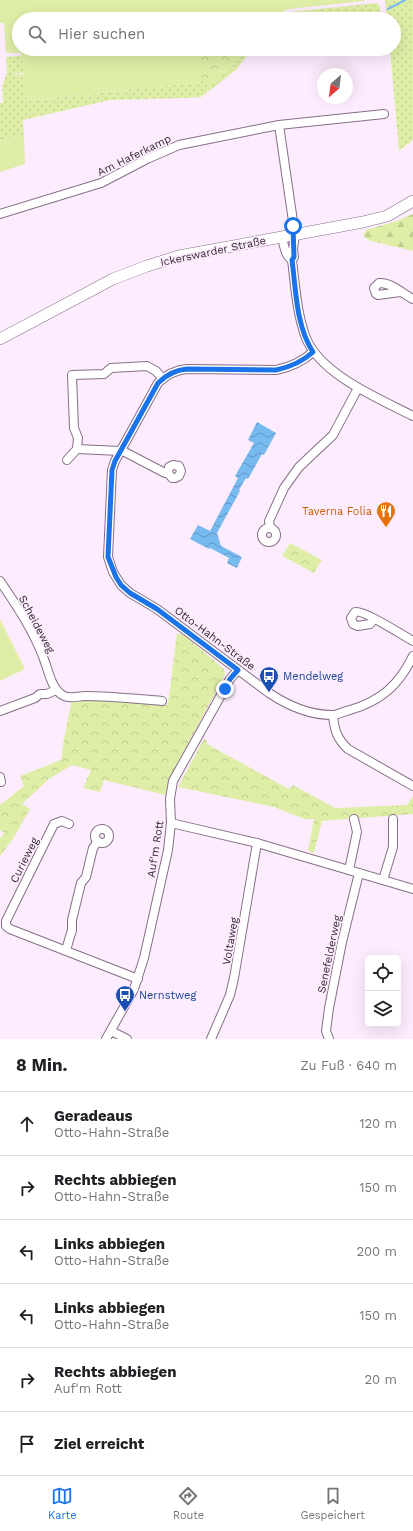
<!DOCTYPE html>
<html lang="de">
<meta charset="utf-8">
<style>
:root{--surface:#fff;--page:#f6f6f6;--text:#202124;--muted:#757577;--line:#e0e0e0;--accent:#1a73e8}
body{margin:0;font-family:"Work Sans",sans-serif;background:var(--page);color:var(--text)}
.controls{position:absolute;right:12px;bottom:12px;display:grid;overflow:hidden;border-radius:6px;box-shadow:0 4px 16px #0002}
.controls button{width:36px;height:36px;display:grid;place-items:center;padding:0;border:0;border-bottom:1px solid var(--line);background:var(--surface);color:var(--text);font:20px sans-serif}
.compass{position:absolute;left:317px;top:68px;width:36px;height:36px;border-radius:50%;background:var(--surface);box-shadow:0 4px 16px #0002;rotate:208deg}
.stop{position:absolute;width:12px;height:12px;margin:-9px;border:3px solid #1a73e8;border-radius:50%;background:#fff}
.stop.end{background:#1a73e8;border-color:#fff;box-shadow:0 1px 4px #0008}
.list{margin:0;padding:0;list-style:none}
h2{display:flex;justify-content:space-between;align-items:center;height:52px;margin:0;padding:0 16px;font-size:17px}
h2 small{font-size:13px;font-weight:400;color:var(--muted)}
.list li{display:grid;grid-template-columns:26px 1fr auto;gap:12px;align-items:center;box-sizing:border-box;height:64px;padding:0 16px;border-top:1px solid var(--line)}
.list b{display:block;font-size:15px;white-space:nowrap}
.list p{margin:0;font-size:13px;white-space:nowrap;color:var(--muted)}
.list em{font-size:13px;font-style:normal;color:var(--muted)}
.icon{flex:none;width:22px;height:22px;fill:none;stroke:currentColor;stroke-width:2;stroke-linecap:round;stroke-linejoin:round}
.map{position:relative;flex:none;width:413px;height:1039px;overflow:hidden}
.search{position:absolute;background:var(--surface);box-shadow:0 4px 16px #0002;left:12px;right:12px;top:12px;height:44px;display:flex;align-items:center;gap:10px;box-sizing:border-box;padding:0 14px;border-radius:22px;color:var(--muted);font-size:15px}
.sheet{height:436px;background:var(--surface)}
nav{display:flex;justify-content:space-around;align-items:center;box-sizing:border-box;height:56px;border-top:1px solid var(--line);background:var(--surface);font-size:11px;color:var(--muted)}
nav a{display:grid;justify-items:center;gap:2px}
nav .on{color:var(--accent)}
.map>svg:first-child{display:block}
.grass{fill:url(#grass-dots);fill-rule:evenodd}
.forest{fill:url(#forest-firs)}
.park{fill:url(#park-crowns)}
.garden{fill:#dfeea7}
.water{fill:url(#water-waves)}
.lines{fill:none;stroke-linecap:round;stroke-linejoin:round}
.stream{stroke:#77baf0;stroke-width:2}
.minor-casing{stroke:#876e88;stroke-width:10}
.secondary-casing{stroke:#876e88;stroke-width:12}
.minor{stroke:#fff;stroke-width:8}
.secondary{stroke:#fff;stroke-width:11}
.route{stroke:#1a73e8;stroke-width:5}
.labels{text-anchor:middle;stroke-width:3.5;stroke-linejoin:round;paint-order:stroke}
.street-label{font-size:11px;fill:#342a35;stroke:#fdecfe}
.food-label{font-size:11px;fill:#c56008;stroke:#fdecfe;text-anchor:end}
.transit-label{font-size:11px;fill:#164399;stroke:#fdecfe;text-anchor:start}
</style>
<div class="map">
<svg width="413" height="1039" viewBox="0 0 413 1039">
<defs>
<pattern id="grass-dots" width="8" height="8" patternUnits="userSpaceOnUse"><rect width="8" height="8" fill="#dfeea7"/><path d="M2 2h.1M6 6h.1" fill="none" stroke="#c0cc90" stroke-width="1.8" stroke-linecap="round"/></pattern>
<pattern id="forest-firs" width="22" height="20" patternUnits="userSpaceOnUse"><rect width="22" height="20" fill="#dfeea7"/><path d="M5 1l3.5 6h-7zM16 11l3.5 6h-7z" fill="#c0cc90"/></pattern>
<pattern id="park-crowns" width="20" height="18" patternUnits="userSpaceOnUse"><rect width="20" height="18" fill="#dfeea7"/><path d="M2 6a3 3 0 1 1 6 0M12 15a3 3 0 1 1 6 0" fill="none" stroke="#c0cc90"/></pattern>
<pattern id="water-waves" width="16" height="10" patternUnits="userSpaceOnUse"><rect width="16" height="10" fill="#77baf0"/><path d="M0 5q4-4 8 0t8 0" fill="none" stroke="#6297c3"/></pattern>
</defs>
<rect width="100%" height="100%" fill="#fdecfe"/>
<g class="grass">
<polygon points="385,0 413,0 413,140 399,151 390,49 394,49 394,19 387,19"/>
<path d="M377 3 380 6 381 16C346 23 307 19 272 19L288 12Z"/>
<path d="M252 49 236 70 201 97 186 98 110 100 23 120 24 134 0 141V103H3L2 86 7 72 6 57 82 50ZM185 54 202 82 27 101 23 74 14 75 13 74Z"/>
</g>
<polygon class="forest" points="413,214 413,251 371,241 365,238 363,235 366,230 397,221"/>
<g class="park">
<path d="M198 49H233L238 56C231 69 222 83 208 87L203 82Z"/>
<polygon points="290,543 322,560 314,573 282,556"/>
<polygon points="177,633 185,636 224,669 225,675 171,775 165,795 104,780 100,792 83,788 91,770 72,765 49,779 22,804 30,809 13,839 0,856 0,838 4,833 0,830 0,805 24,786 20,776 61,760 64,739 72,699 85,698 166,705 168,704"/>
<polygon points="204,739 206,739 207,744 287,788 290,788 293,785 335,808 407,805 413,796 413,814 322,821 314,853 308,851 314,819 304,819 274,807 178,787"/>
</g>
<g class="garden">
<polygon points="0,0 365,0 365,1 289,9 264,19 19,19 19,49 198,49 203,82 26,101 21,53 6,53 4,23 0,23"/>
<polygon points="24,134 25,164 0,172 0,141"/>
<polygon points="0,619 25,669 0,681"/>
</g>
<polygon class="water" points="257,422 276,433 264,455 262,454 248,479 246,478 239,490 240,491 217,533 221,546 242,557 237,568 227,563 229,558 210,548 209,549 190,539 198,525 210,531 238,478 235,476 254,443 248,440"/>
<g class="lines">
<polyline class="stream" points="388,9 405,0"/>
<g class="minor-casing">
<g id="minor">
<polyline points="279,125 384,114"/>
<path d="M0 214 101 183 147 159 179 145 279 125 295 235 293 249 294 257 292 260C295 284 297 315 306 338 321 375 380 399 413 416"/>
<path d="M282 237C284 245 285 256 292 260"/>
<path d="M400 292 378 295 376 294 374 288 379 283C391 282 403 294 413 299"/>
<path d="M313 352C302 362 291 367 276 370L187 369C175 370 166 375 158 383L115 461 112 470 108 557 113 572 121 585 130 593 157 609 269 693C287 705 309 715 332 715 338 715 344 711 350 710 381 701 399 685 413 656"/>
<polyline points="121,450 165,473 168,473 172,478 175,478 179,476 181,471 179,466 173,465 169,467 168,473"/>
<polyline points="120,451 77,449 78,438 74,428 72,375 104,374 111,368 147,366 156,371 163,379"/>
<polyline points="67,460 77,449"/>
<circle cx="269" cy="535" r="7"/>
<polyline points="270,528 269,521 284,488 299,467 333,435 358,388"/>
<path d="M0 581C17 606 35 633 45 662 49 673 52 690 64 696 70 699 78 696 85 696 110 696 136 699 162 701"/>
<path d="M374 619 370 624 358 626 353 624 351 618 355 612C362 609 404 636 413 641"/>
<polyline points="0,711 35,698 40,694 47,694 56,690"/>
<path d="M333 715C334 729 337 739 348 749L413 786"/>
<polyline points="0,777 1,782"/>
<polyline points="171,823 257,843 413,889"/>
<polyline points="69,824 62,821 54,824 6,921 6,926 10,929 138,979"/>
<circle cx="102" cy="836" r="7"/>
<polyline points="349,870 357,832 354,819"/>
<polyline points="383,880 393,847 393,819"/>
<polyline points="66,950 72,930 72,920 81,883 86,877 93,848 98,841"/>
<polyline points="111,1031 127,1039"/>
<polyline points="106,1039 134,989 144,958 168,850 171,823 170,799 173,781 230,679 238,670"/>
<polyline points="211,1039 230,995 234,978 257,843"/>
<polyline points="329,1039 326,1031 329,1008 342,942 359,873"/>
</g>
</g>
<g class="secondary-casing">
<polyline id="secondary" points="0,339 113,279 147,266 179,256 363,222 387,216 413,201"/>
</g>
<use href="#minor" class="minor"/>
<use href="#secondary" class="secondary"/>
</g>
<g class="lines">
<path class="route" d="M225 689 230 679 238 670 157 609 130 593 121 585 116 577 108 557 112 470 115 461 158 383C166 375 175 370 187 369L276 370C291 367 302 362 313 352 296 326 296 290 292 260L294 257 293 226"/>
</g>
<defs>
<g id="restaurant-pin" transform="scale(1)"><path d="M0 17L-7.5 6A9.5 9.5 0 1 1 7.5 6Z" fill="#e8710a" stroke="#fdecfe"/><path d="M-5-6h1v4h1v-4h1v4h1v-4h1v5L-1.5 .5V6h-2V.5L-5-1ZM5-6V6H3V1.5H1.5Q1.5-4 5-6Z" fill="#fff"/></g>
<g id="bus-pin" transform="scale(1)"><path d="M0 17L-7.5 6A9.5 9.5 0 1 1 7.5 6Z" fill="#1a4fb4" stroke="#fdecfe"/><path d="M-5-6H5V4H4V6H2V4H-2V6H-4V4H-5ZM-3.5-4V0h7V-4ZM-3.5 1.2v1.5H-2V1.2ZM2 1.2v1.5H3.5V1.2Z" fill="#fff"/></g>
</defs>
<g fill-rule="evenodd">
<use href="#restaurant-pin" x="386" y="511"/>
<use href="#bus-pin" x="269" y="676"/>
<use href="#bus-pin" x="125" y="995"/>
</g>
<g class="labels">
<g class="street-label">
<text transform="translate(134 155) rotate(-26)" y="4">Am Haferkamp</text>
<text transform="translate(213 251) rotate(-12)" y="4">Ickerswarder Straße</text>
<text transform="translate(37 624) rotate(62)" y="4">Scheideweg</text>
<text transform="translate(215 638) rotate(37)" y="4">Otto-Hahn-Straße</text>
<text transform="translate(155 849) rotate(-81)" y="4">Auf'm Rott</text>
<text transform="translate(24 860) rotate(-63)" y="4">Curieweg</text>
<text transform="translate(230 941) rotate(-80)" y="4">Voltaweg</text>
<text transform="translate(329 954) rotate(-78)" y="4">Senefelderweg</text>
</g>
<g class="food-label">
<text x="372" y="515">Taverna Folia</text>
</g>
<g class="transit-label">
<text x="283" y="680">Mendelweg</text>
<text x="139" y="999">Nernstweg</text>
</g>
</g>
</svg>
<div class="controls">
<button><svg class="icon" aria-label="locate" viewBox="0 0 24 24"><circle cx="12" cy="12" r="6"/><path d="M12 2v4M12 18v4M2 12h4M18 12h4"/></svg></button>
<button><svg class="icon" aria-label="layers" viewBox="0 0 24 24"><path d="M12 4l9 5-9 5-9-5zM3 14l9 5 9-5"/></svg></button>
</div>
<svg class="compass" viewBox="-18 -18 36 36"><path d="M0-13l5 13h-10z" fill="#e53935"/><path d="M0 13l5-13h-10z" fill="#757577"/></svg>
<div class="stop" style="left:293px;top:226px"></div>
<div class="stop end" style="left:225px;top:689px"></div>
<div class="search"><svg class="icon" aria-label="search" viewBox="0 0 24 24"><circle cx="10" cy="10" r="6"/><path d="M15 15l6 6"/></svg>Hier suchen</div>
</div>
<section class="sheet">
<h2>8 Min.<small>Zu Fuß · 640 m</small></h2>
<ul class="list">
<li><svg class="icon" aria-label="ahead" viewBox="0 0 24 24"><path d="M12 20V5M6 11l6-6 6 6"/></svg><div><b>Geradeaus</b><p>Otto-Hahn-Straße</p></div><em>120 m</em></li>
<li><svg class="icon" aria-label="right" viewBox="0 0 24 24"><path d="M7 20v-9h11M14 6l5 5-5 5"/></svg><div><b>Rechts abbiegen</b><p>Otto-Hahn-Straße</p></div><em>150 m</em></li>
<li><svg class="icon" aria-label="left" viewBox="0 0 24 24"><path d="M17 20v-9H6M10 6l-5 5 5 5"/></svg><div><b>Links abbiegen</b><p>Otto-Hahn-Straße</p></div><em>200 m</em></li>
<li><svg class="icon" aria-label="left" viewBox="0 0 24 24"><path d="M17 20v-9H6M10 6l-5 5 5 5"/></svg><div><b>Links abbiegen</b><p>Otto-Hahn-Straße</p></div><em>150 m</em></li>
<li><svg class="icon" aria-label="right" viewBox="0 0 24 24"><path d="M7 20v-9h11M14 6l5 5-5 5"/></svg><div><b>Rechts abbiegen</b><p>Auf'm Rott</p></div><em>20 m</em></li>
<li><svg class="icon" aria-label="arrive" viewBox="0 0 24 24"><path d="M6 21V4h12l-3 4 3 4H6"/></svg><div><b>Ziel erreicht</b></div></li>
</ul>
</section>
<nav>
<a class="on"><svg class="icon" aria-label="map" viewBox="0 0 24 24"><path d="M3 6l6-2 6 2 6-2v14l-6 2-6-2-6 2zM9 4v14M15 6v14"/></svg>Karte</a>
<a><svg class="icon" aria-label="directions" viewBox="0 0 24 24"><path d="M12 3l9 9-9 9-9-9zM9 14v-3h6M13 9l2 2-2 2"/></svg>Route</a>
<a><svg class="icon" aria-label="saved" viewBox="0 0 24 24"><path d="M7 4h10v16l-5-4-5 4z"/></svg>Gespeichert</a>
</nav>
